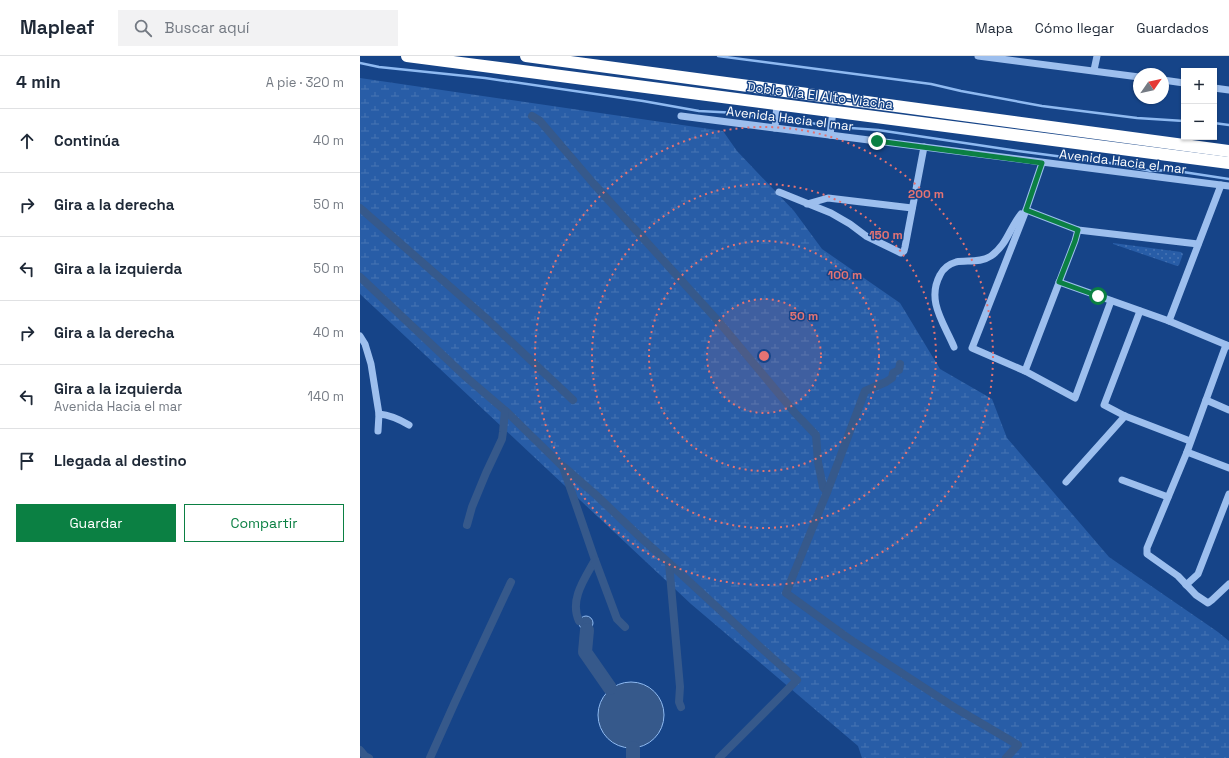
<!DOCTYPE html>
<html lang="es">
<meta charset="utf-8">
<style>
:root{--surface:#fff;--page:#f2f2f3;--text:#1f2937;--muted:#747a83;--line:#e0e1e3;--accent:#0b8043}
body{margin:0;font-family:"Space Grotesk",sans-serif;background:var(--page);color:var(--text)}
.controls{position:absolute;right:12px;top:12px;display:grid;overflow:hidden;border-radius:0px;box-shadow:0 1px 3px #0004}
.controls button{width:36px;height:36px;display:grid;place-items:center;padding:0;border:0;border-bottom:1px solid var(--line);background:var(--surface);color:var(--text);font:20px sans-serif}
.compass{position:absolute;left:773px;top:12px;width:36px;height:36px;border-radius:50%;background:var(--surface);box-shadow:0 1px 3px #0004;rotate:56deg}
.stop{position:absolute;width:12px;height:12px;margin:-9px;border:3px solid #0b8043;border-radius:50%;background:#fff}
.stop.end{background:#0b8043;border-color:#fff;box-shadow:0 1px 4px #0008}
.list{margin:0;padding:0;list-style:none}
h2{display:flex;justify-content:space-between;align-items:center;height:52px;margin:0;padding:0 16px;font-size:17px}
h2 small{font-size:13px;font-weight:400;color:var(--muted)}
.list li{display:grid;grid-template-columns:26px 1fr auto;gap:12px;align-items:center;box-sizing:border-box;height:64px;padding:0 16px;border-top:1px solid var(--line)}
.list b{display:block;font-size:15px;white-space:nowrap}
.list p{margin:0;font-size:13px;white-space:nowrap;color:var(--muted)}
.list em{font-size:13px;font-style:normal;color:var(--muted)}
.actions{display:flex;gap:8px;padding:12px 16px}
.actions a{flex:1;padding:9px 0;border:1px solid var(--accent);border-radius:0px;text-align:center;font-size:14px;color:var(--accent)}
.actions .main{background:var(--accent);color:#fff}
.icon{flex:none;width:22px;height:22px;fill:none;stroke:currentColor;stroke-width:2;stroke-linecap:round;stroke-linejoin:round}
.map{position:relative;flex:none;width:869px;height:702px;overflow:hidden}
header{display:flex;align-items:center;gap:24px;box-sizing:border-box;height:56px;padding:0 20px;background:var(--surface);border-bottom:1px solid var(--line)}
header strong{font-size:19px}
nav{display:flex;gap:22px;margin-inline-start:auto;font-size:14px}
.search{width:280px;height:36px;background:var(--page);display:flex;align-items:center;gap:10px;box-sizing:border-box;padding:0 14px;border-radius:0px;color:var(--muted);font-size:15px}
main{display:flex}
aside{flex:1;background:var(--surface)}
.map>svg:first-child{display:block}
.wetland{fill:url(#wetland-marsh)}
.park{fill:url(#park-dots)}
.water{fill:#36598b;stroke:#8fbaf1}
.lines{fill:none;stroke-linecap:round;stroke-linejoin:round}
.stream{stroke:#8fbaf1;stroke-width:2.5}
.canal{stroke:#36598b;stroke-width:8}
.river{stroke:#36598b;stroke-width:14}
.minor{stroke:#9dbfee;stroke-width:7}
.highway{stroke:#fff;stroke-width:12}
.route{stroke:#0b8043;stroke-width:5}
.ring{fill:none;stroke:#e47373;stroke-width:2;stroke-dasharray:2 4}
.labels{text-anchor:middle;stroke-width:3;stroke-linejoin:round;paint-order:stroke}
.street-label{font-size:13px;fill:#fff;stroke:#164488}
.centre{fill:#e47373;stroke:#164488;stroke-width:2}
.ring-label{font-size:12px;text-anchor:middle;font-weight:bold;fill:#e47373;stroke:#164488;stroke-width:3;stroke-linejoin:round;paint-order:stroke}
</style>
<header>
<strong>Mapleaf</strong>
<div class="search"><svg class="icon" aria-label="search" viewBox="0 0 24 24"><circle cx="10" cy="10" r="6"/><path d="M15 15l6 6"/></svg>Buscar aquí</div>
<nav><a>Mapa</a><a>Cómo llegar</a><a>Guardados</a></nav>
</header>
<main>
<aside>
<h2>4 min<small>A pie · 320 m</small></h2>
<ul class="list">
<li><svg class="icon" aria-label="ahead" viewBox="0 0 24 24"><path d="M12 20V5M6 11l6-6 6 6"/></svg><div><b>Continúa</b></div><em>40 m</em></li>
<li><svg class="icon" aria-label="right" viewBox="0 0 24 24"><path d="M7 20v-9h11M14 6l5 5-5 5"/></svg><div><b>Gira a la derecha</b></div><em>50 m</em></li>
<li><svg class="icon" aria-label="left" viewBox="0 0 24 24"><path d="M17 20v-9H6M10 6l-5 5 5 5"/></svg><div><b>Gira a la izquierda</b></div><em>50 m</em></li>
<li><svg class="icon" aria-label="right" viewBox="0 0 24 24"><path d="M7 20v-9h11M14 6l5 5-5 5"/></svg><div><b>Gira a la derecha</b></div><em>40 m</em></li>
<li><svg class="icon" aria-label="left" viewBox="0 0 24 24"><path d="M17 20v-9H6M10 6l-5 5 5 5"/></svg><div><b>Gira a la izquierda</b><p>Avenida Hacia el mar</p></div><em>140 m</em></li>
<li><svg class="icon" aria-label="arrive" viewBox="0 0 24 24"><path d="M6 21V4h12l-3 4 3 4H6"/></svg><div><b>Llegada al destino</b></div></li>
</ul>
<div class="actions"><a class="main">Guardar</a><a>Compartir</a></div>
</aside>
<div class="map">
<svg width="869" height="702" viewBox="0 0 869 702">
<defs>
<pattern id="wetland-marsh" width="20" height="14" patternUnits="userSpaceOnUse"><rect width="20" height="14" fill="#285da7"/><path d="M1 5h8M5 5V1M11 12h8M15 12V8" fill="none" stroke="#4875b4"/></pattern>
<pattern id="park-dots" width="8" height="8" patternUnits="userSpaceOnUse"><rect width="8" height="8" fill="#285da7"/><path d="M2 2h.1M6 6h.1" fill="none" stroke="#4875b4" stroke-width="1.8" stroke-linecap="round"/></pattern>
</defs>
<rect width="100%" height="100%" fill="#164488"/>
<polygon class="wetland" points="0,22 363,75 377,95 434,155 462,193 540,247 580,313 632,343 647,382 749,501 858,576 869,585 869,702 502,702 498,690 331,548 0,238"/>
<polygon class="park" points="753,187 821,196 823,198 819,209 817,210 753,188"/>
<g class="water">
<circle cx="226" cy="567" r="7"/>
<circle cx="271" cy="659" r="33"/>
</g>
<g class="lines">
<g class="stream">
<polyline points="358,0 571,28 601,35 682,50 777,62 824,65"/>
<polyline points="0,7 19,11 125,22 283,45 339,55 378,57 410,63"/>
<polyline points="416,64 426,64 465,69"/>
<polyline points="854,67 869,69"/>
<polyline points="477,71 518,74 658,95 757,108 791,115 810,114 869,123"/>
</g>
<g class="canal">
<polyline points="172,60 180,65 233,127 359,266 435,357 456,379 458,406 463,431 467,436"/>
<polyline points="0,152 127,263 213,344"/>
<path d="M0 221 107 322 148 357 203 411 235 504C225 522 209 544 219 565"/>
<polyline points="540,308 539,314 533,317 532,322 526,326 505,335 467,436 426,537 488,582 597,653 658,689 646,702"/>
<polyline points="204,411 236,439 279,480 309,507 398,589 437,624 359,702"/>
<polyline points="107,469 112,451 126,417 142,383 143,376 145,355"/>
<polyline points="235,504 257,563 265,571"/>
<polyline points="309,507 320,631 319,646 321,651"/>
<polyline points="0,694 5,700 9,702"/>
<polyline points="70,702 95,646 151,526"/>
</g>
<g class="river">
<polyline points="227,574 225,596 250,632"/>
<polyline points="273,692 273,702"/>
</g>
<g class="minor">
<polyline points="618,0 779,21"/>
<polyline points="734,14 737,0"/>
<polyline points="803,24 824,27"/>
<polyline points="854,32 869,34"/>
<polyline points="321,60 869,130"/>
<polyline points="415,72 417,48"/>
<polyline points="470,79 473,55"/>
<polyline points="682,107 665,157 612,292 665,315 715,342 751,245"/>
<polyline points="419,136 471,157 490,168 506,180 541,197 544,195 545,191 564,91"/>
<polyline points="447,148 468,142 552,152"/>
<polyline points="666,154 718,174 838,188"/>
<polyline points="699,226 809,265 869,290"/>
<polyline points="780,255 744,349 765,360 830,385"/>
<polyline points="809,265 861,129"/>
<polyline points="0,280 5,288 11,308 19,358 18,375"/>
<polyline points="866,289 827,396 787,492 787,498 818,520 836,539 848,547 852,544 869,528"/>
<path d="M594 291C584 267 566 245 580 219 583 213 589 208 596 206 607 204 621 207 631 200 647 189 650 171 661 158"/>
<polyline points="665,315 715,185 718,174"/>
<polyline points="846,344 869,354"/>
<path d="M19 358C30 359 39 363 49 369"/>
<polyline points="827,396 869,412"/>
<polyline points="762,424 808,441"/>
<polyline points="706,426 765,360"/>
<polyline points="826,529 838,518 869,438"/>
</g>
<g class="highway">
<polyline points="47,0 869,107"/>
<polyline points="166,0 869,95"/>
</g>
</g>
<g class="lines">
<polyline class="route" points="517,85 682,107 666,154 718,174 715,185 699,226 738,240"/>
</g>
<circle cx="404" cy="300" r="57" fill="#e47373" fill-opacity=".12"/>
<g class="ring">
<circle cx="404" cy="300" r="57"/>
<circle cx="404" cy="300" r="115"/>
<circle cx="404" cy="300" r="172"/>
<circle cx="404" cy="300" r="229"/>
</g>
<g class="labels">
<g class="street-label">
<text transform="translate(460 39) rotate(7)" y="5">Doble Vía El Alto-Viacha</text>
<text transform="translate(430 62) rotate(7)" y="5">Avenida Hacia el mar</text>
<text transform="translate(763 105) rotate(7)" y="5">Avenida Hacia el mar</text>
</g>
</g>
<circle cx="404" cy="300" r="6" class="centre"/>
<g class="ring-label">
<text x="566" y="142">200 m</text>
<text x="526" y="183">150 m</text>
<text x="485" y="223">100 m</text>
<text x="444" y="264">50 m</text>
</g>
</svg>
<div class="controls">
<button>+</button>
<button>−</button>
</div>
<svg class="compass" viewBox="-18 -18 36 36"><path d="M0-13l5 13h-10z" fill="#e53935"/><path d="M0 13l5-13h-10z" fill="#747a83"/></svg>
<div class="stop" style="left:738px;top:240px"></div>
<div class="stop end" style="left:517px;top:85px"></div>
</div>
</main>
